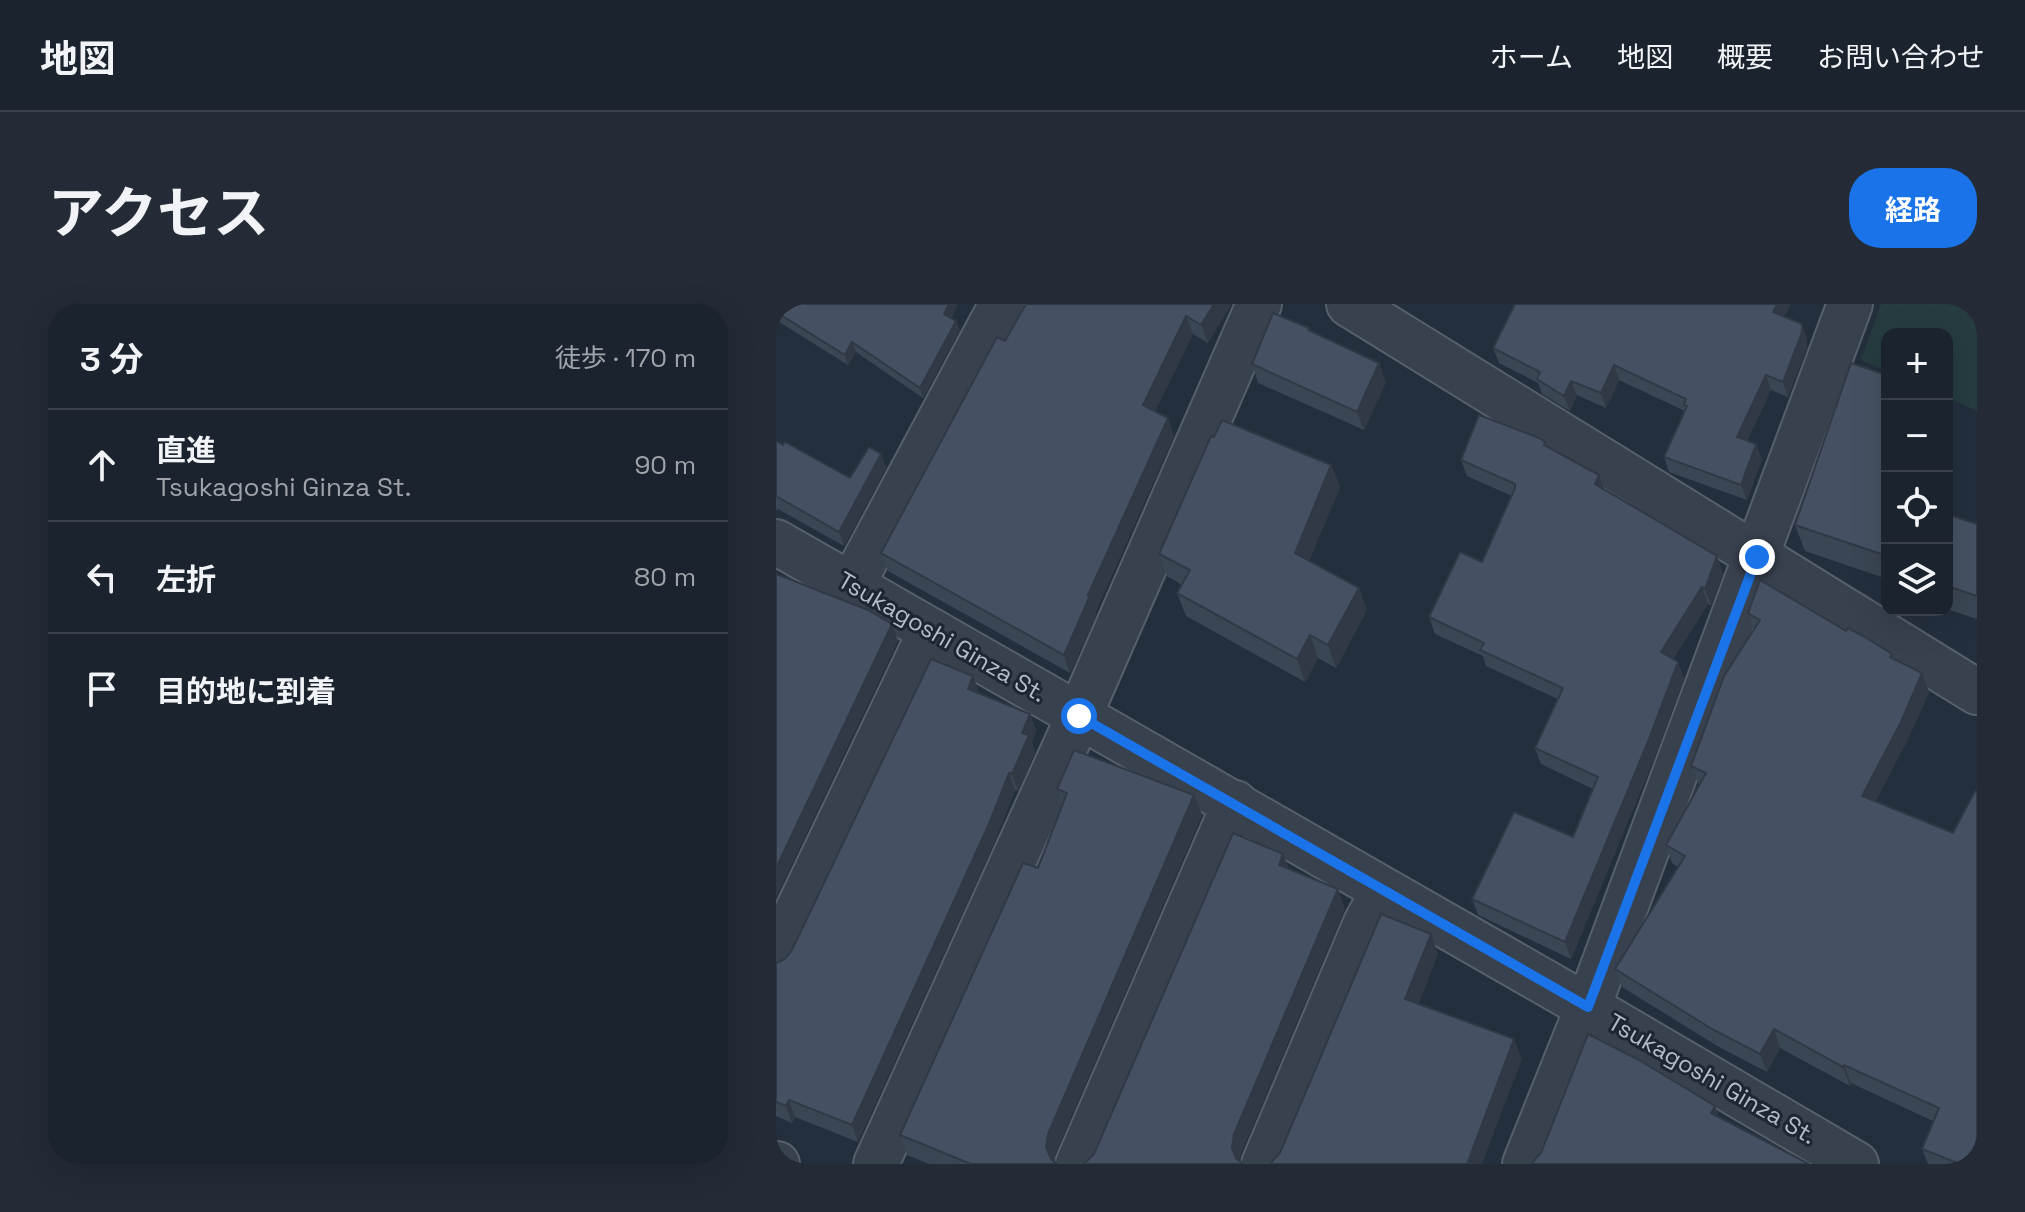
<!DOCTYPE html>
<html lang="ja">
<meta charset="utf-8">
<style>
:root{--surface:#1b232e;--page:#242b36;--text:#f1f3f6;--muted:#a0a4aa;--line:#39404a;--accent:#1a73e8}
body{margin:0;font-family:"Space Grotesk","Noto Sans JP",sans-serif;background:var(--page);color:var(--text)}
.controls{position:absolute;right:24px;top:24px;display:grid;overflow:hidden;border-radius:16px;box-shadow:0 8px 32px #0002}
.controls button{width:72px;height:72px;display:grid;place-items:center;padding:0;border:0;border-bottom:2px solid var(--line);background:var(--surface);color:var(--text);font:40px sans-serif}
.stop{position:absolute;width:24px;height:24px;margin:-18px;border:6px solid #1a73e8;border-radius:50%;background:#fff}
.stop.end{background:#1a73e8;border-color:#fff;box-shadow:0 2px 8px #0008}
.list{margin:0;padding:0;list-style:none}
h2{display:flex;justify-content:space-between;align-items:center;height:104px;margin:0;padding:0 32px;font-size:34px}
h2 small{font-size:26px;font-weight:400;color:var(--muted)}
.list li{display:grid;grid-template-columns:52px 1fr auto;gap:24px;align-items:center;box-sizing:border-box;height:112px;padding:0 32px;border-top:2px solid var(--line)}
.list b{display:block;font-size:30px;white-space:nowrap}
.list p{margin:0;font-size:26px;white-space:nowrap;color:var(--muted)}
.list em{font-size:26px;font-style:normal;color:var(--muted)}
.icon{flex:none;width:44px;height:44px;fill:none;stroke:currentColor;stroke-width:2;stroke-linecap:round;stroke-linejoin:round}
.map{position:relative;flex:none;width:1201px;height:860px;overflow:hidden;border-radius:32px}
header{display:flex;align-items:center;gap:48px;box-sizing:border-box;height:112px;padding:0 40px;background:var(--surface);border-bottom:2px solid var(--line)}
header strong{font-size:38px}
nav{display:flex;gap:44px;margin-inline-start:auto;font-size:28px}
.intro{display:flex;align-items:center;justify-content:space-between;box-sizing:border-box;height:192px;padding:0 48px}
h1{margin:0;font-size:56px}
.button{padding:20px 36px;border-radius:32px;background:var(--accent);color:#fff;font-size:28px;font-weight:700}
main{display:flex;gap:48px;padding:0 48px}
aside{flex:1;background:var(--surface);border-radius:32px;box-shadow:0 8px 32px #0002}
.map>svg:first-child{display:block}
.green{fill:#263c3f}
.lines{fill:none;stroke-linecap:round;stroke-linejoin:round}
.minor-casing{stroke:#565f6c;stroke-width:48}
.minor{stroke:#38414e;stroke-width:44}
.wall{fill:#3b4654}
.shaded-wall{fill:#303945}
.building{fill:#455162;stroke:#303945;stroke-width:2}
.route{stroke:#1a73e8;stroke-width:10}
.labels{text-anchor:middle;stroke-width:6;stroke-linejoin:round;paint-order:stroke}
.street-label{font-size:24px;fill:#b4bcc9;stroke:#1d2633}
</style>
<header>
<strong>地図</strong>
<nav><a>ホーム</a><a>地図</a><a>概要</a><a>お問い合わせ</a></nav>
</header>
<div class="intro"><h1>アクセス</h1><a class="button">経路</a></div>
<main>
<aside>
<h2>3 分<small>徒歩 · 170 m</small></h2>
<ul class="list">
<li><svg class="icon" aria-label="ahead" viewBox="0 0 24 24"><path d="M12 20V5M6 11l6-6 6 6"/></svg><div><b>直進</b><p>Tsukagoshi Ginza St.</p></div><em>90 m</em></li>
<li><svg class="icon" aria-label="left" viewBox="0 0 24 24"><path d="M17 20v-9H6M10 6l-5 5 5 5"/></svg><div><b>左折</b></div><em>80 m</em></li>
<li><svg class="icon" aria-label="arrive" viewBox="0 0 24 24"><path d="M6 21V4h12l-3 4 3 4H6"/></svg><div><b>目的地に到着</b></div></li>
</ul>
</aside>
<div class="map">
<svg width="1201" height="860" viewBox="0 0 1201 860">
<rect width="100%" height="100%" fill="#242f3e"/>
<polygon class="green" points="1105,0 1201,0 1201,107 1171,93 1171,30 1111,30 1111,67 1085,56"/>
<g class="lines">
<g class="minor-casing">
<g id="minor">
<polyline points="573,0 1201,388"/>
<polyline points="0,238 812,703 1080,860"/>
<polyline points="76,281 226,0"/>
<polyline points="0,652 155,327"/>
<polyline points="0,860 1,860"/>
<polyline points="100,860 303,412 483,0"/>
<polyline points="302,860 459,499"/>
<polyline points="488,860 590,619 607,588"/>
<polyline points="749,860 812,703 1074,0"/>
</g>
</g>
<use href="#minor" class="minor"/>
</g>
<g class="wall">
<polygon points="0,0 182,0 175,14 180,17 184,26 147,94 80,48 72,61 0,16"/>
<polygon points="455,0 432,39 417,30 379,107 398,132 319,309 320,311 294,369 112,267 105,249 229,37"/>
<polygon points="739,0 1015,0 1008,12 1031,34 1031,43 1012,93 995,86 971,137 986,155 971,196 893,168 888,153 909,107 843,76 830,104 801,91 794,107 766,90 762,79 723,59 717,44"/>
<polygon points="534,28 610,78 588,126 482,79 476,60"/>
<polygon points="1111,71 1111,275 1029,247 1019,221"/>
<polygon points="438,133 555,161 564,183 533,257 591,306 560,364 542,354 529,378 410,312 401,289 406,281 391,272 383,250"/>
<polygon points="0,137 74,174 105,150 110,164 68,242 2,205 0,207"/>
<polygon points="771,142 828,185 947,269 935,301 932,300 897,355 908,374 877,457 795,655 702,611 696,595 797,533 817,485 765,460 759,444 782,395 710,362 707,352 659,330 653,313 706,258 736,192 691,172 685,156"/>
<polygon points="1171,210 1201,220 1201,315 1171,305"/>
<polygon points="972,309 1118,355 1153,388 1131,437 1099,498 1201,860 1152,860 1146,845 1157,817 1075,779 1074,782 1004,744 991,768 943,743 846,683 839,665 902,563 896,559 890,541 923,481 915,462 978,326"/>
<polygon points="203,388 260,426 256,438 259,448 242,487 239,486 218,539 82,838 19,813 16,819 0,812 0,659 9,655 16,646"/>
<polygon points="281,485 418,491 426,511 279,850 278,858 281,860 153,860 131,851 124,831 262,564 287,501"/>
</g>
<g class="shaded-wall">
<polygon points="173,0 182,0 171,20 168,10"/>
<polygon points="438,0 455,0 432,39 425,21"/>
<polygon points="1001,0 1015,0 1003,23 997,8"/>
<polygon points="410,12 417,30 373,119 367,101"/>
<polygon points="180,17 184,26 147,94 144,84"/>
<polygon points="1026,20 1031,34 1031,43 1012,93 1007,78"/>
<polygon points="76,38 80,48 72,61 69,51"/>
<polygon points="603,59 610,78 588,126 581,108"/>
<polygon points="838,61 843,76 830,104 825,89"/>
<polygon points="990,71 995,86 966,148 961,133"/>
<polygon points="795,77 801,91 794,107 788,92"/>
<polygon points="392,114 398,132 319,309 320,311 294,369 288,351 312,291"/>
<polygon points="980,140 986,155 971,196 965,181"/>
<polygon points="105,150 110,164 68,242 63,228"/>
<polygon points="555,161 564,183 527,272 519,249"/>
<polygon points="823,171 829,188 819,180"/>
<polygon points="941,252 947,269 935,301 929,285"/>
<polygon points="926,283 932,300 891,364 885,348"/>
<polygon points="583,284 591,306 560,364 552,341"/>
<polygon points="116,320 122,337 0,594 0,564"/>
<polygon points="534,331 542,354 529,378 521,355"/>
<polygon points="902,358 908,374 877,457 795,655 789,638"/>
<polygon points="1146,369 1153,388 1131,437 1092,511 1086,492"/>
<polygon points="197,372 203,388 198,401 192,385"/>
<polygon points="254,410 260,426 256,438 259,448 242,487 236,470 246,429"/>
<polygon points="233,469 239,486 218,539 82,838 76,821"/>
<polygon points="418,491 426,511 279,850 278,860 270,843 272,830"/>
<polygon points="507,550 515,570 503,561"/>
<polygon points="562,585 569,605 465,850 464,860 462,860 456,844 458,830"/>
<polygon points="655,630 662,650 637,715 629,695"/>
<polygon points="998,725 1004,744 991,768 984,750"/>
<polygon points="738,735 746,755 706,860 691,860"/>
<polygon points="1068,761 1075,779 1074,782 1067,763"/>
<polygon points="13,796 19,813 16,819 10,802"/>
<polygon points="939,802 946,822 935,809"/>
</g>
<g class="building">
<polygon points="0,0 173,0 168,10 180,17 144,84 76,38 69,51 0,8"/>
<polygon points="250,0 438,0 425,21 410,12 367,101 392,114 312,291 313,294 288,351 105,249 221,33 229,37"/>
<polygon points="739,0 1001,0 997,8 1026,20 1026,28 1007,78 990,71 961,133 980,140 965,181 888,153 911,102 908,101 910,95 838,61 825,89 795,77 788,92 761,75 764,68 717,44"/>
<polygon points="497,9 533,24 532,26 603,59 581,108 476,60"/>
<polygon points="1075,59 1111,71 1111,252 1019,221"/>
<polygon points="703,111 763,134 769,138 768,141 823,171 819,180 941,252 929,285 926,283 885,348 902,358 871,440 789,638 696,595 738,508 797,533 822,473 759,444 787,384 704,346 708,339 653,313 684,248 706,258 739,184 739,180 685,156"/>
<polygon points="446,116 555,161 519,249 583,284 552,341 534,331 521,355 401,289 414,266 383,250 435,132 438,133"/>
<polygon points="0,137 7,141 9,138 74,174 93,143 105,150 63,228 0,192"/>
<polygon points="1171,210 1201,220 1201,292 1171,282"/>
<polygon points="0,270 92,306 116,320 0,564"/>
<polygon points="984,276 1070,327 1072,324 1087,332 1116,350 1114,353 1146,369 1125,418 1086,492 1177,529 1199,487 1201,488 1201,860 1184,860 1146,845 1163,804 1068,761 1067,763 998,725 984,750 936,725 839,665 909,552 890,541 930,469 915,462 948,372 984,316 972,309"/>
<polygon points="155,355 197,372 192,385 254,410 246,429 253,431 236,470 233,469 212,522 76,821 13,796 10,802 0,798 0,659 9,655 16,646"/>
<polygon points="298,446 418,491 272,830 270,843 275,855 281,860 195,860 124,831 247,559 262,564 291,489 281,485"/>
<polygon points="457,529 507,550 503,561 562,585 458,830 456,844 460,854 467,860 308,860 318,850"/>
<polygon points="605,610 655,630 629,695 738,735 691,860 494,860 504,849"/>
<polygon points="812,730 863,756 939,802 935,809 1033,860 755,860 765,849"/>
</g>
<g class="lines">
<polyline class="route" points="303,412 812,703 981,253"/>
</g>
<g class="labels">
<g class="street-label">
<text transform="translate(166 333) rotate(30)" y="8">Tsukagoshi Ginza St.</text>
<text transform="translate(936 775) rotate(30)" y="8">Tsukagoshi Ginza St.</text>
</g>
</g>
</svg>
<div class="controls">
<button>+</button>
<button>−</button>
<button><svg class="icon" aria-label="locate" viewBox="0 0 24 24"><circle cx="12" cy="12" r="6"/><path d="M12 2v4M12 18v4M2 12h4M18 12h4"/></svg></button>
<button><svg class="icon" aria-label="layers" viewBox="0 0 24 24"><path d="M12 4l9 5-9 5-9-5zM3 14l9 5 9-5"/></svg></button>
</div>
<div class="stop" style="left:303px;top:412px"></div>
<div class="stop end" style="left:981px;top:253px"></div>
</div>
</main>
